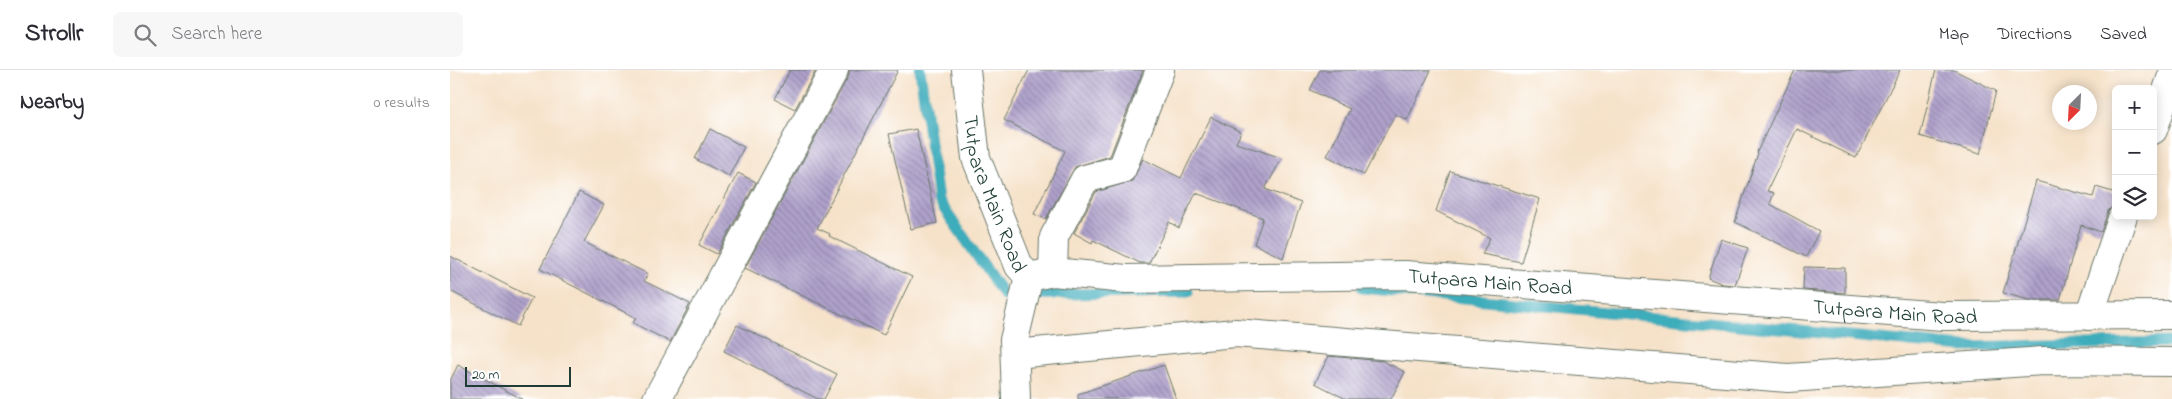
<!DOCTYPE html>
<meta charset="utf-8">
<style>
:root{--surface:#fff;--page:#f7f7f7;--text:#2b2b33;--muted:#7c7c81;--line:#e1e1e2}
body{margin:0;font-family:"Indie Flower",sans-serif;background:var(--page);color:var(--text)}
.controls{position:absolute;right:15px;top:15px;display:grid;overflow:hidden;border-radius:8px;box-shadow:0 2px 12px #0003}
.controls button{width:45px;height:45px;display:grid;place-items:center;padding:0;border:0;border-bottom:1px solid var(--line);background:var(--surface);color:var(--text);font:25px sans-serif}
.compass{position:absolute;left:1602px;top:15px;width:45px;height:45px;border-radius:50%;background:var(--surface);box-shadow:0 2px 12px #0003;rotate:204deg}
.scale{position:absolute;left:15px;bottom:12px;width:106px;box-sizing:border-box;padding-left:5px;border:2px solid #1f3d34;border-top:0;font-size:14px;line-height:18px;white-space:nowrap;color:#1f3d34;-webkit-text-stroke:4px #fff;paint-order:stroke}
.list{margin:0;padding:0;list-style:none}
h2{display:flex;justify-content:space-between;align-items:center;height:65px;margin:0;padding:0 20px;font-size:21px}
h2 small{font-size:16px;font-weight:400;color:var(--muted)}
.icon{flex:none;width:28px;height:28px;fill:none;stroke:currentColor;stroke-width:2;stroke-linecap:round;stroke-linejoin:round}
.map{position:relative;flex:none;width:1722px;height:329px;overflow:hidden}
header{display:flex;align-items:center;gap:30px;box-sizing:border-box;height:70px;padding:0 25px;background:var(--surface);border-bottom:1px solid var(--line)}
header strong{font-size:24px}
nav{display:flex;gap:28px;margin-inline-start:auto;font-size:18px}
.search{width:350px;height:45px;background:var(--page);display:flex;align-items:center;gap:12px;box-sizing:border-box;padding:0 18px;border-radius:8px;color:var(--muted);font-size:19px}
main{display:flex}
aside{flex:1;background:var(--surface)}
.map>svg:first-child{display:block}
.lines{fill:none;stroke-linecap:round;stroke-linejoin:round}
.stream{stroke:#3dacbb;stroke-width:11}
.building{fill:url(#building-back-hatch)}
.minor-casing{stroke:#6a7768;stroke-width:30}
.minor{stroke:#fff;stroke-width:28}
.labels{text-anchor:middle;stroke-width:5;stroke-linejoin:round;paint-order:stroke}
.street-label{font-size:21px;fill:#1f3d34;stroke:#fff}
</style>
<header>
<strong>Strollr</strong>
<div class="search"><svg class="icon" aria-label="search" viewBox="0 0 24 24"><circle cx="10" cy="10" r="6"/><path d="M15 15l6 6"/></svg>Search here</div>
<nav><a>Map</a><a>Directions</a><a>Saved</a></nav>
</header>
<main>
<aside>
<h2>Nearby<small>0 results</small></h2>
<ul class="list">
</ul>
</aside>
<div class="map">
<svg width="1722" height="329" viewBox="0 0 1722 329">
<defs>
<pattern id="building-back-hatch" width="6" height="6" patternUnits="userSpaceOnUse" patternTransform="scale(1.25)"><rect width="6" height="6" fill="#afa1cb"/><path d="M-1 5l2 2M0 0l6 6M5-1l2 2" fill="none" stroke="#8e84a6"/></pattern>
</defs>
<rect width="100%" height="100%" fill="#fff"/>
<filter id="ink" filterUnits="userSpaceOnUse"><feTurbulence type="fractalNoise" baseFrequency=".02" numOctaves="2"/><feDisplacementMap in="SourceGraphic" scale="10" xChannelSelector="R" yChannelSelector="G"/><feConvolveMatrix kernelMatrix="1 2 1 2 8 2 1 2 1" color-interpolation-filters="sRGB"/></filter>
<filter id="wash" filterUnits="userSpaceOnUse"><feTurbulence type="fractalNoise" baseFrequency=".0096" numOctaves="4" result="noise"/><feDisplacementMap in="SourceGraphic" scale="20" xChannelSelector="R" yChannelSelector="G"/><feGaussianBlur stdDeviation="1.12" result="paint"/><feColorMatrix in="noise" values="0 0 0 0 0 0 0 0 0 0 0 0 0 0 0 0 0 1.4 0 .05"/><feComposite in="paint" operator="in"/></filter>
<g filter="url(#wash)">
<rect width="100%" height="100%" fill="#f6e2c9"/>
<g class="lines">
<g class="stream">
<polyline points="470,0 488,130 554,225 738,222"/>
<polyline points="912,218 1513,277 1722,272"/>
</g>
</g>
<g id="blocks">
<g class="building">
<polygon points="340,0 366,0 345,39 325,29"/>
<polygon points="400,0 448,0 367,158 380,164 379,166 462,207 434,265 295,198 398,7"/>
<polygon points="579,0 693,0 660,86 625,97 596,149 584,144 615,81 554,50"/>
<polygon points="870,0 981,0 957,50 945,44 914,105 877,86 900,39 860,20"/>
<polygon points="1345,0 1450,0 1406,88 1347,59 1317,121 1324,123 1320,134 1369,161 1356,187 1285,152 1308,83 1307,82"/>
<polygon points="1486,0 1504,0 1546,21 1530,84 1470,66"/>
<polygon points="761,47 791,62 786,73 832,88 815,119 851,133 833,188 804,174 813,148 746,123 729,158 719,152 699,193 690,193 643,170 642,173 624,163 646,122 682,111 693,89 731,108"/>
<polygon points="260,59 294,77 279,106 245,89"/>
<polygon points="466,59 487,153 461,159 439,64"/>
<polygon points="1000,101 1090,129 1071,192 1032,184 1040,168 986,141"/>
<polygon points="288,103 306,112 267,184 249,175"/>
<polygon points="1586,111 1643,127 1646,117 1666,123 1666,133 1658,141 1651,162 1631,155 1610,230 1579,230 1553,223"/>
<polygon points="129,122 154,135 134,172 198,204 194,211 240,234 220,272 183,253 186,248 90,199"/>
<polygon points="1271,169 1298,178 1285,215 1273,214 1258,208"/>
<polygon points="0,186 82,228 68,256 0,221"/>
<polygon points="1354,197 1395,198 1395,223 1353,220"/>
<polygon points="287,255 387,304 374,329 368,329 274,281"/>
<polygon points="879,286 933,291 955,302 941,329 896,329 865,313"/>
<polygon points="8,295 72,329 0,329 0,311"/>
<polygon points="714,295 726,329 628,329 628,324"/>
</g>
</g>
</g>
<g filter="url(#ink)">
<use href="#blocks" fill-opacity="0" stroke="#6a7768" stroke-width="1"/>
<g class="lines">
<g class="minor-casing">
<g id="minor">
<path id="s1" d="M516 0 526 88 569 196 579 207 603 202 676 209 955 205 1492 246 1722 245"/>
<polyline points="1703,60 1722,6"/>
<polyline points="603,202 604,167 635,109 672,99 710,0"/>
<polyline points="1639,246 1673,146"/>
<polyline points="565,284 785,263 1338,308 1593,291 1722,292"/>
<polyline points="207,329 384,0"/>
<polyline points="566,329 564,270 579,207"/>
</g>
</g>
<use href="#minor" class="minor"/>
</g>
</g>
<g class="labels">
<g class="street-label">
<text dy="7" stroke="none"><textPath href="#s1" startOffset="128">Tutpara Main Road</textPath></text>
<text dy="7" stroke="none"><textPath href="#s1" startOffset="682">Tutpara Main Road</textPath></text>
<text dy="7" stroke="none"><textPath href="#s1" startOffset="1088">Tutpara Main Road</textPath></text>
</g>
</g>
</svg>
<div class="controls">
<button>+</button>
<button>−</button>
<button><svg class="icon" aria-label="layers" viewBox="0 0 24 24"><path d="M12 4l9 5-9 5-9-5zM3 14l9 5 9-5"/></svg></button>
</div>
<svg class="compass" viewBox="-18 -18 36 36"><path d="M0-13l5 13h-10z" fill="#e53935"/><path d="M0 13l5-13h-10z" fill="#7c7c81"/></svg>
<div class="scale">20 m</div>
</div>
</main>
